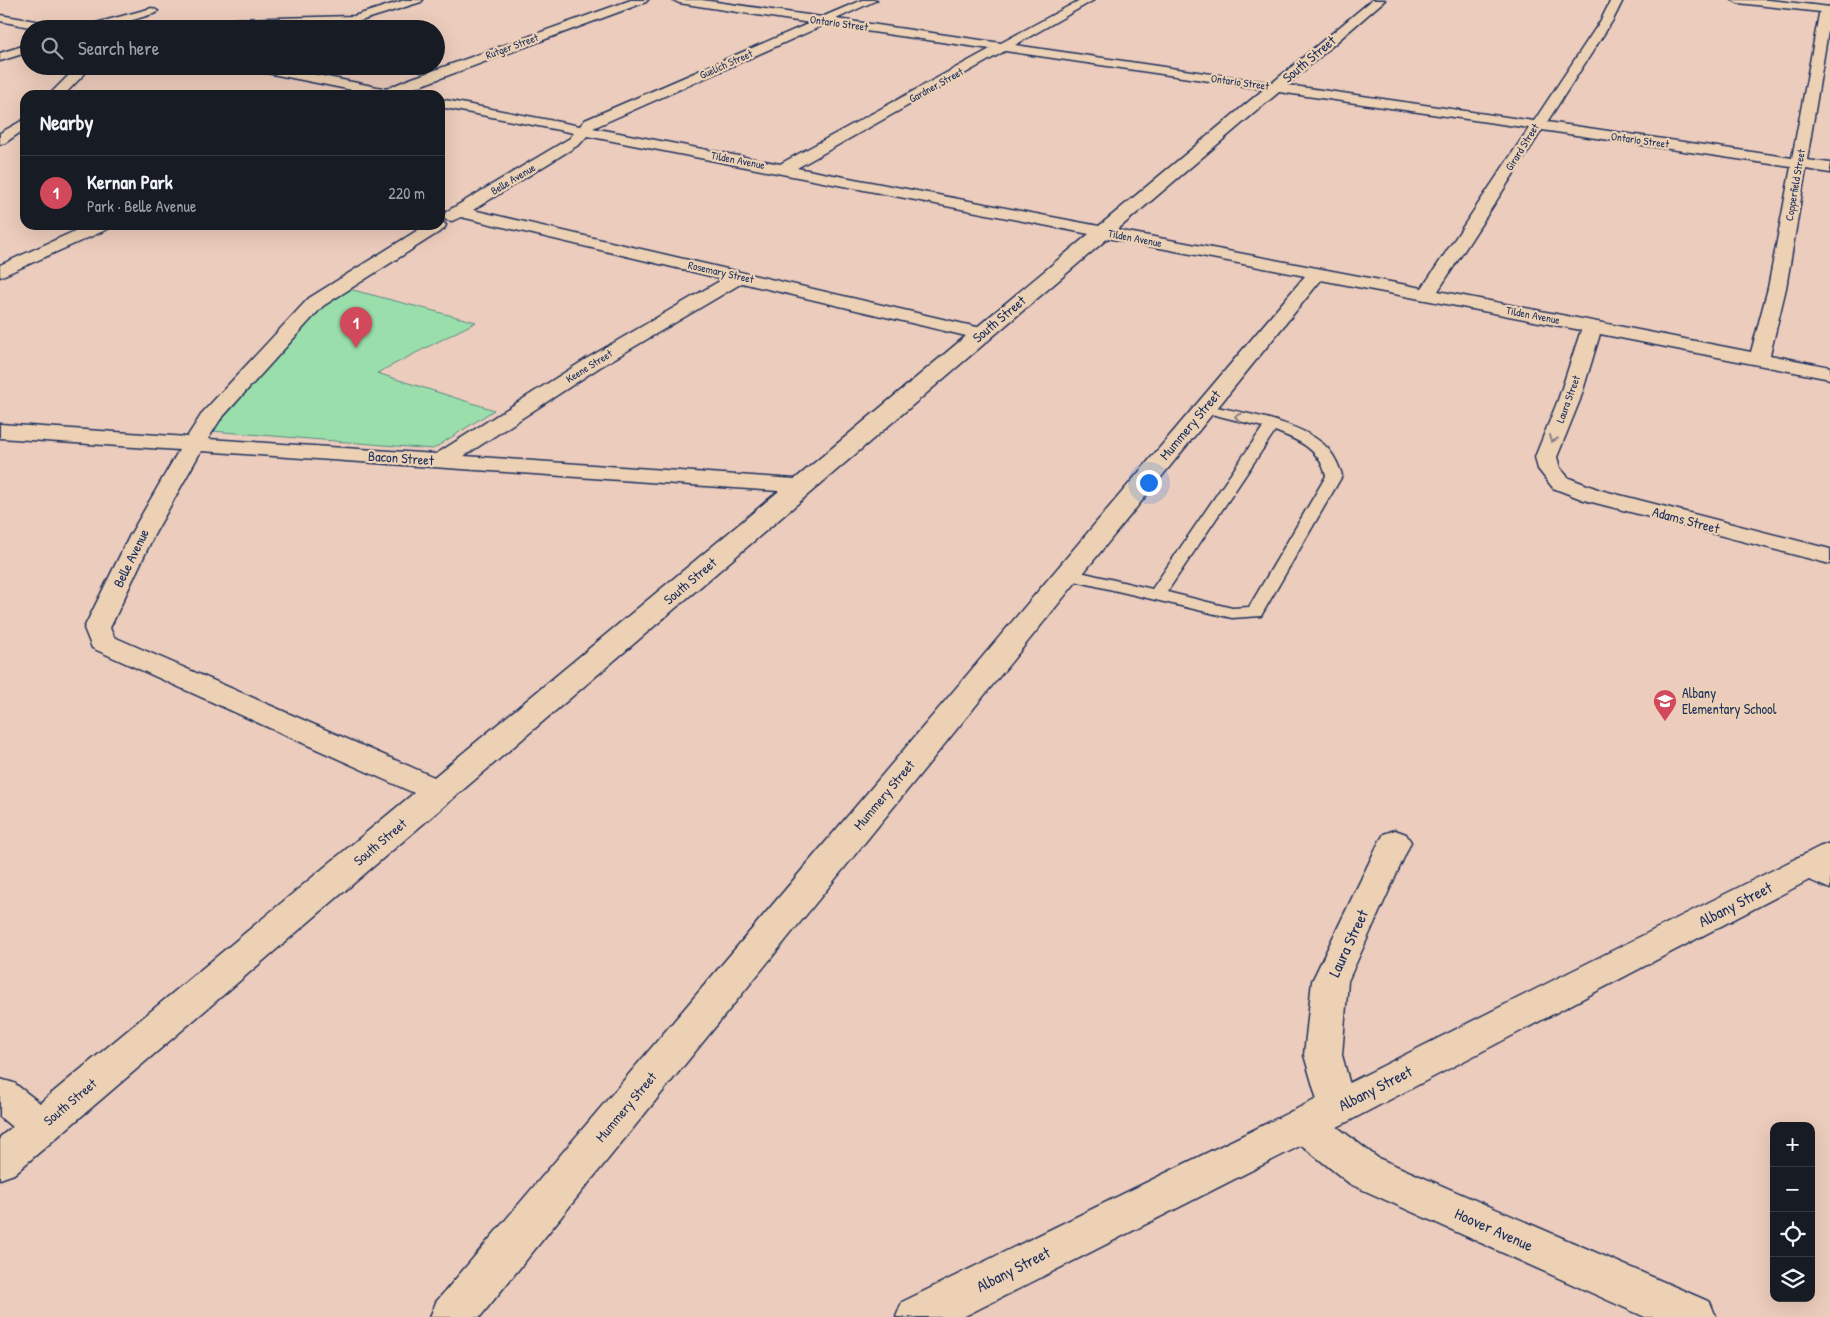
<!DOCTYPE html>
<meta charset="utf-8">
<style>
:root{--surface:#171b24;--page:#242831;--text:#f1f3f6;--muted:#9ea1a6;--line:#363941;--accent:#d1495b}
body{margin:0;font-family:"Patrick Hand",sans-serif;background:var(--page);color:var(--text)}
.controls{position:absolute;right:15px;bottom:15px;display:grid;overflow:hidden;border-radius:10px;box-shadow:0 5px 20px #0002}
.controls button{width:45px;height:45px;display:grid;place-items:center;padding:0;border:0;border-bottom:1px solid var(--line);background:var(--surface);color:var(--text);font:25px sans-serif}
.you{position:absolute;left:1148px;top:482px;width:18px;height:18px;margin:-12px;border:4px solid #fff;border-radius:50%;background:#1a73e8;box-shadow:0 0 0 8px #1a73e833}
.badge{display:grid;place-items:center;width:32px;height:32px;border-radius:50%;background:var(--accent);color:#fff;font-size:16px;font-weight:700}
.pin{position:absolute;translate:-50% -41px;filter:drop-shadow(0 1px 2px #0008)}
.pin::after{content:'';position:absolute;top:26px;width:18px;height:15px;background:inherit;clip-path:polygon(0 0,100% 0,50% 100%)}
.list{margin:0;padding:0;list-style:none}
h2{display:flex;justify-content:space-between;align-items:center;height:65px;margin:0;padding:0 20px;font-size:21px}
h2 small{font-size:16px;font-weight:400;color:var(--muted)}
.list li{display:grid;grid-template-columns:32px 1fr auto;gap:15px;align-items:center;box-sizing:border-box;height:75px;padding:0 20px;border-top:1px solid var(--line)}
.list b{display:block;font-size:19px;white-space:nowrap}
.list p{margin:0;font-size:16px;white-space:nowrap;color:var(--muted)}
.list em{font-size:16px;font-style:normal;color:var(--muted)}
.icon{flex:none;width:28px;height:28px;fill:none;stroke:currentColor;stroke-width:2;stroke-linecap:round;stroke-linejoin:round}
.map{position:relative;flex:none;width:1830px;height:1317px;overflow:hidden}
.search{position:absolute;background:var(--surface);box-shadow:0 5px 20px #0002;left:20px;top:20px;width:425px;height:55px;display:flex;align-items:center;gap:12px;box-sizing:border-box;padding:0 18px;border-radius:28px;color:var(--muted);font-size:19px}
.panel{position:absolute;background:var(--surface);box-shadow:0 5px 20px #0002;left:20px;top:90px;width:425px;height:140px;border-radius:15px}
.map>svg:first-child{display:block}
.green{fill:#9adfab;stroke:#5a8784}
.lines{fill:none;stroke-linecap:round;stroke-linejoin:round}
.lane-casing{stroke:#1b2f5e;stroke-width:3}
.street-casing{stroke:#1b2f5e;stroke-width:3}
.secondary-casing{stroke:#1b2f5e;stroke-width:3}
.lane{fill:#edd1b4;fill-rule:evenodd}
.street{fill:#edd1b4;fill-rule:evenodd}
.secondary{fill:#edd1b4;fill-rule:evenodd}
.oneway{stroke:#848089}
.labels{text-anchor:middle;stroke-width:4.5;stroke-linejoin:round;paint-order:stroke}
.far-street-label{font-size:11px;fill:#1b2f5e;stroke:#edd1b4}
.street-label{font-size:14px;fill:#1b2f5e;stroke:#edd1b4}
.poi-label{font-size:14px;fill:#1b2f5e;stroke:#edd1b4;text-anchor:start}
.near-street-label{font-size:16px;fill:#1b2f5e;stroke:#edd1b4}
</style>
<div class="map">
<svg width="1830" height="1317" viewBox="0 0 1830 1317">
<rect width="100%" height="100%" fill="#ecccbc"/>
<filter id="ink" filterUnits="userSpaceOnUse"><feTurbulence type="fractalNoise" baseFrequency=".02" numOctaves="2"/><feDisplacementMap in="SourceGraphic" scale="10" xChannelSelector="R" yChannelSelector="G"/><feConvolveMatrix kernelMatrix="1 2 1 2 8 2 1 2 1" color-interpolation-filters="sRGB"/></filter>
<g filter="url(#ink)">
<polygon class="green" points="349,289 476,322 377,373 494,410 433,449 212,431 321,308"/>
<g class="lines">
<g class="lane-casing">
<path id="lane" d="M1204 404C1240 413 1292 419 1322 443 1331 450 1337 461 1341 472L1342 476 1261 616 1232 618 1062 578 1059 574 1062 570 1068 569 1152 589 1263 427 1199 411 1197 408 1199 405ZM1275 431C1298 440 1320 449 1326 476L1249 607 1232 608 1167 592Z"/>
</g>
<g class="street-casing">
<g id="street">
<polygon points="405,0 423,0 421,2 335,29 331,27 330,23 235,27 229,23 235,19 354,16"/>
<path d="M673 0H702L822 17 862 0H877L836 19 1001 43 1080 0H1094L1015 45 1272 83 1372 0H1385L1287 85 1534 121 1601 20 1611 0H1623L1613 20 1547 122 1792 158 1820 9 1822 7H1830V19L1807 160 1830 163V173L1806 169 1786 288 1770 355 1830 367V379L1600 334 1580 400 1557 457 1560 468 1569 478 1600 490 1830 549V564L1584 500 1553 488 1538 469 1535 457 1558 400 1581 330 1321 280 480 1317H430L436 1302 1305 276 1108 238 14 1174 0 1179V1137L12 1127 0 1117V1079L14 1083 40 1103 414 793 92 648 84 628 130 535 179 450 0 438V424L187 437 203 412 309 298 426 225H440V220L446 225 444 229 323 306 220 420 208 439 436 454 586 359 723 279 461 217 452 221 446 220 444 216 446 212 570 138 574 133 440 107V99L580 126 585 120 810 23 679 3ZM824 25 990 49 780 164 593 128ZM1005 51 1264 89 1099 226 797 168ZM1279 92 1529 128 1422 288 1117 230ZM1542 130 1791 167 1768 288 1751 352 1438 291ZM587 136 1089 234 977 327 473 210 580 144ZM742 283 966 336 795 479 464 456 600 367ZM201 451 779 491 434 777 114 637 110 628 154 535Z"/>
<polygon points="152,8 158,11 156,13 103,29 83,29 85,26"/>
<polygon points="0,15 59,25 65,29 39,29 0,21"/>
<polygon points="29,44 29,52 0,61 0,53"/>
<polygon points="78,66 92,66 64,95 49,95"/>
<polygon points="246,66 273,66 397,91 404,95 377,95 252,70"/>
<polygon points="25,119 25,129 5,143 0,144 0,133"/>
<polygon points="1395,830 1406,834 1411,842 1348,981 1342,1055 1356,1108 1351,1120 1337,1125 1332,1123 1378,1158 1710,1302 1716,1317 1645,1317 1350,1184 1290,1136 1284,1124 1290,1112 1304,1107 1321,1114 1304,1055 1312,981 1379,842 1384,834"/>
<polygon points="1808,854 1830,863 1830,889 1796,874 1792,866 1796,858"/>
</g>
</g>
<g class="secondary-casing">
<g id="secondary">
<polygon points="631,0 648,0 646,2 395,95 377,95 379,92 407,80"/>
<polygon points="1732,0 1769,0 1830,7 1830,13 1738,3"/>
<polygon points="88,225 110,225 108,229 0,277 0,265"/>
<polygon points="1830,843 1830,869 1351,1120 963,1317 896,1317 902,1302 1323,1096 1819,847"/>
</g>
</g>
<use href="#lane" class="lane"/>
<use href="#street" class="street"/>
<use href="#secondary" class="secondary"/>
</g>
<defs><path id="oneway-chevron" d="M-2-3.5L2.5 0L-2 3.5" fill="none" stroke-width="1.6" stroke-linecap="round" stroke-linejoin="round" transform="scale(1.25)"/></defs>
<g class="oneway">
<use href="#oneway-chevron" transform="translate(1238 417) rotate(-165)"/>
<use href="#oneway-chevron" transform="translate(1553 439) rotate(113)"/>
</g>
</g>
<defs>
<g id="school-pin" transform="scale(1.25)"><path d="M0 17L-7.5 6A9.5 9.5 0 1 1 7.5 6Z" fill="#d1495b" stroke="#edd1b4"/><path d="M0-5L7-2L0 1L-7-2ZM-4 1L0 2.5L4 1V4Q0 6-4 4Z" fill="#fff"/></g>
</defs>
<g fill-rule="evenodd">
<use href="#school-pin" x="1665" y="701"/>
</g>
<g class="labels">
<g class="far-street-label">
<text transform="translate(839 23) rotate(8)" y="4">Ontario Street</text>
<text transform="translate(512 46) rotate(-20)" y="4">Rutger Street</text>
<text transform="translate(726 64) rotate(-24)" y="4">Guelich Street</text>
<text transform="translate(1240 82) rotate(8)" y="4">Ontario Street</text>
<text transform="translate(936 85) rotate(-29)" y="4">Gardner Street</text>
<text transform="translate(1640 140) rotate(8)" y="4">Ontario Street</text>
<text transform="translate(1522 147) rotate(-58)" y="4">Girard Street</text>
<text transform="translate(738 160) rotate(11)" y="4">Tilden Avenue</text>
<text transform="translate(513 179) rotate(-31)" y="4">Belle Avenue</text>
<text transform="translate(1795 185) rotate(-80)" y="4">Copperfield Street</text>
<text transform="translate(1135 238) rotate(11)" y="4">Tilden Avenue</text>
<text transform="translate(721 272) rotate(13)" y="4">Rosemary Street</text>
<text transform="translate(1533 315) rotate(11)" y="4">Tilden Avenue</text>
<text transform="translate(589 366) rotate(-32)" y="4">Keene Street</text>
<text transform="translate(1568 399) rotate(-70)" y="4">Laura Street</text>
</g>
<g class="street-label">
<text transform="translate(1309 59) rotate(-40)" y="5">South Street</text>
<text transform="translate(999 319) rotate(-40)" y="5">South Street</text>
<text transform="translate(1190 425) rotate(-50)" y="5">Mummery Street</text>
<text transform="translate(401 458) rotate(4)" y="5">Bacon Street</text>
<text transform="translate(1686 520) rotate(15)" y="5">Adams Street</text>
<text transform="translate(131 558) rotate(-64)" y="5">Belle Avenue</text>
<text transform="translate(690 581) rotate(-40)" y="5">South Street</text>
<text transform="translate(884 795) rotate(-50)" y="5">Mummery Street</text>
<text transform="translate(380 842) rotate(-40)" y="5">South Street</text>
<text transform="translate(70 1102) rotate(-40)" y="5">South Street</text>
<text transform="translate(626 1107) rotate(-50)" y="5">Mummery Street</text>
</g>
<g class="poi-label">
<text x="1682" y="698">Albany<tspan x="1682" dy="16">Elementary School</tspan></text>
</g>
<g class="near-street-label">
<text transform="translate(1735 904) rotate(-27)" y="6">Albany Street</text>
<text transform="translate(1348 943) rotate(-65)" y="6">Laura Street</text>
<text transform="translate(1375 1088) rotate(-27)" y="6">Albany Street</text>
<text transform="translate(1494 1229) rotate(24)" y="6">Hoover Avenue</text>
<text transform="translate(1013 1269) rotate(-27)" y="6">Albany Street</text>
</g>
</g>
</svg>
<div class="controls">
<button>+</button>
<button>−</button>
<button><svg class="icon" aria-label="locate" viewBox="0 0 24 24"><circle cx="12" cy="12" r="6"/><path d="M12 2v4M12 18v4M2 12h4M18 12h4"/></svg></button>
<button><svg class="icon" aria-label="layers" viewBox="0 0 24 24"><path d="M12 4l9 5-9 5-9-5zM3 14l9 5 9-5"/></svg></button>
</div>
<div class="you"></div>
<div class="pin badge" style="left:356px;top:348px">1</div>
<div class="search"><svg class="icon" aria-label="search" viewBox="0 0 24 24"><circle cx="10" cy="10" r="6"/><path d="M15 15l6 6"/></svg>Search here</div>
<section class="panel">
<h2>Nearby<small></small></h2>
<ul class="list">
<li><span class="badge">1</span><div><b>Kernan Park</b><p>Park · Belle Avenue</p></div><em>220 m</em></li>
</ul>
</section>
</div>
